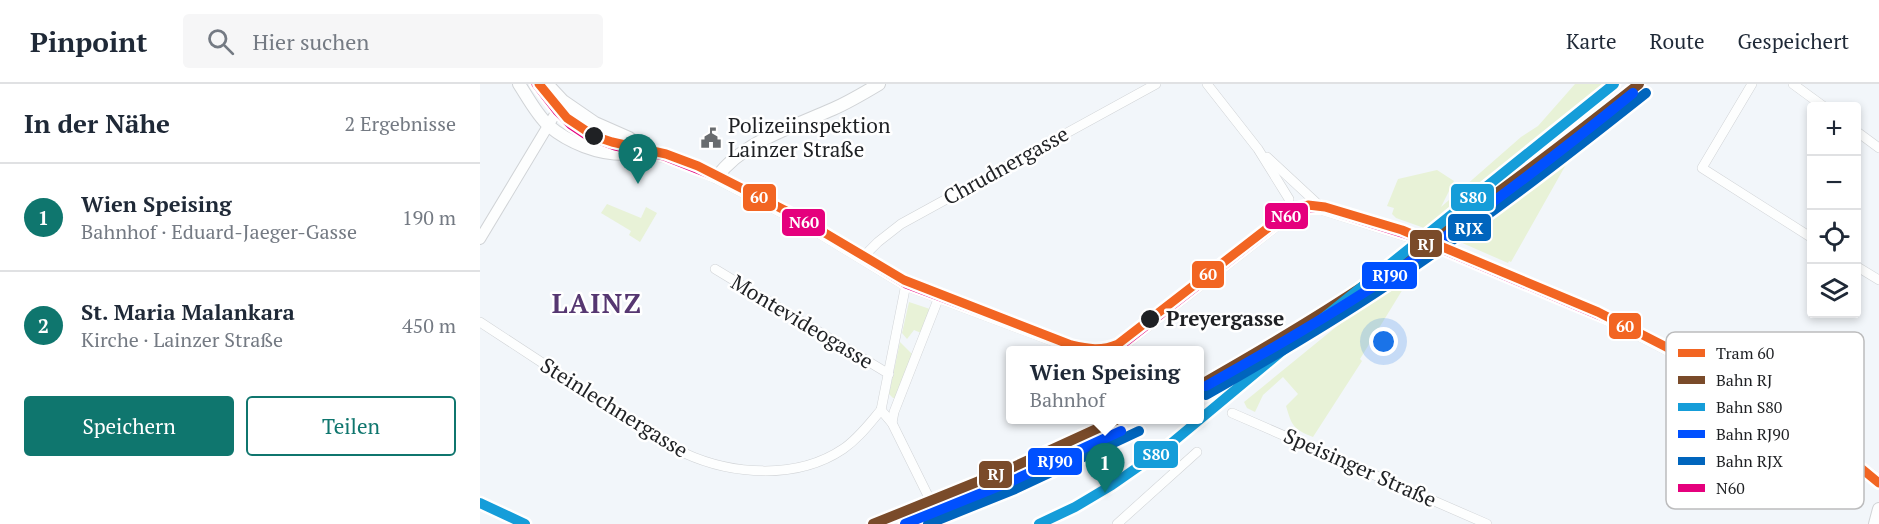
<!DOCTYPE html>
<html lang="de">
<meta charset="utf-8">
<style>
:root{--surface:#fff;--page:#f6f6f7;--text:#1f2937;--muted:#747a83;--line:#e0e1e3;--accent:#0f766e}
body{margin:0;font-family:"PT Serif",serif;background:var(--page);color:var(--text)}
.controls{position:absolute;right:18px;top:18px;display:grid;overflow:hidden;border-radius:6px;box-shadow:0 3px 9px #0003}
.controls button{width:54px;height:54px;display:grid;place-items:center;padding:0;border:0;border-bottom:2px solid var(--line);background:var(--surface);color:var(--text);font:30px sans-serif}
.you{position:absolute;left:904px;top:258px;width:21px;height:21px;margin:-15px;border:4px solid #fff;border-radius:50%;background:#1a73e8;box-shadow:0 0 0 9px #1a73e833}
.badge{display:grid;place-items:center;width:39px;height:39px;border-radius:50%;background:var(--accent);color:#fff;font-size:20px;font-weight:700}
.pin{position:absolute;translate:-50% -50px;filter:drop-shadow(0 2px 3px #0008)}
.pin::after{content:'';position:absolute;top:32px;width:21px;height:18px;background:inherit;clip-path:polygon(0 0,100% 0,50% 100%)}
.popup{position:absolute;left:526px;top:262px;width:198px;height:78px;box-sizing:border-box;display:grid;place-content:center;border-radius:6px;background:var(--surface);filter:drop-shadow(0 2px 4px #0005);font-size:20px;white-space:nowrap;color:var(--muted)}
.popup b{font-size:22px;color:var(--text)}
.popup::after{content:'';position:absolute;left:50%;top:100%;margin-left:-12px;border:12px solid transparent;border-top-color:var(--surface)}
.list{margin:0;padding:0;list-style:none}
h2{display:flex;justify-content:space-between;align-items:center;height:78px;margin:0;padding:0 24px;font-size:26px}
h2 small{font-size:20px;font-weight:400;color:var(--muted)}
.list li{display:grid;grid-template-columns:39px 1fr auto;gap:18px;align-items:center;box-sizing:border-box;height:108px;padding:0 24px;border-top:2px solid var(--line)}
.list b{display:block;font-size:22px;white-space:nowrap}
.list p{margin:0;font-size:20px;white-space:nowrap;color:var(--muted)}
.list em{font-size:20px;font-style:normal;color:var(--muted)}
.actions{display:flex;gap:12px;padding:18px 24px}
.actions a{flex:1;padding:14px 0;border:2px solid var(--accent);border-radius:6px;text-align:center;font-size:21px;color:var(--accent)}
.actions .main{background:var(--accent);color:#fff}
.icon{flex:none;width:33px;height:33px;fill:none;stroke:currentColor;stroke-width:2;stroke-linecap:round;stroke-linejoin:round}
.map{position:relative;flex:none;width:1399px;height:440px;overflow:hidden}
header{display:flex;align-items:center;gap:36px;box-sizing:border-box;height:84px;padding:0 30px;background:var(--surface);border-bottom:2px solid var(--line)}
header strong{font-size:28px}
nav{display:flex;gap:33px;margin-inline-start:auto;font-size:21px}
.search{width:420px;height:54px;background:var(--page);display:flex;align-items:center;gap:15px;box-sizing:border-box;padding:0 21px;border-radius:6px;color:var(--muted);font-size:22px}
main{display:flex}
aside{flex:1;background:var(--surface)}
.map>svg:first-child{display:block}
.green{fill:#e8f2d7}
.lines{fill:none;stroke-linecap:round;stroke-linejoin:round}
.minor-casing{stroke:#d0d3d6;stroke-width:10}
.tertiary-casing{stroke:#d0d3d6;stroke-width:12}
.secondary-casing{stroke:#d0d3d6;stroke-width:14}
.minor{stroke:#fdfefe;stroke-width:9}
.tertiary{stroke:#fdfefe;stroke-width:10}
.secondary{stroke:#fdfefe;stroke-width:12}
.tram{stroke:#d6d7d9;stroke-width:1.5}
.rail-casing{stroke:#d6d7d9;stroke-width:6}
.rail{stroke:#fff;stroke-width:4;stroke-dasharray:11;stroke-linecap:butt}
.bus-1-casing{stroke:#fff;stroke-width:14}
.bus-1{stroke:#e5007d;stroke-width:9}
.rail-1-casing{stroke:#fff;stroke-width:15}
.rail-2-casing{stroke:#fff;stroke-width:15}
.rail-3-casing{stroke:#fff;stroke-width:15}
.rail-4-casing{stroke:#fff;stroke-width:15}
.rail-1{stroke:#7a4b2a;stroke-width:10}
.rail-2{stroke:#159dd9;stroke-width:10}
.rail-3{stroke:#0065bd;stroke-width:10}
.rail-4{stroke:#0050ff;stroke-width:10}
.tram-1-casing{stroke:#fff;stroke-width:14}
.tram-1{stroke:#f26522;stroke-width:9}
.stop-dot{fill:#1f2124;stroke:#fff;stroke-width:2}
.labels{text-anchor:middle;stroke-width:5;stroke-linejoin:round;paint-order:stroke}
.poi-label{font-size:21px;fill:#1f2124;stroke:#fff;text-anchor:start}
.street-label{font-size:21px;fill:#1f2124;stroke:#fff}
.stop-label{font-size:21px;font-weight:bold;fill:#1f2124;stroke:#fff;text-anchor:start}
.district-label{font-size:27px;font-weight:bold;letter-spacing:1.5px;fill:#563771;stroke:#fff}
.key{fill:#fff;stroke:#bcbcbd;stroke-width:1.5}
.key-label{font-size:16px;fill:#1f2124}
.line-badge{stroke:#fff;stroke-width:2}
.badge-label{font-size:16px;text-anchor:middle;font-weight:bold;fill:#fff}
</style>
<header>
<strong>Pinpoint</strong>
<div class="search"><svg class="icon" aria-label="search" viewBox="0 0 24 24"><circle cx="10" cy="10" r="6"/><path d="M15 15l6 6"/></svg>Hier suchen</div>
<nav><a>Karte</a><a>Route</a><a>Gespeichert</a></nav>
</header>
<main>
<aside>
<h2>In der Nähe<small>2 Ergebnisse</small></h2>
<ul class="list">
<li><span class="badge">1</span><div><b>Wien Speising</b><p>Bahnhof · Eduard-Jaeger-Gasse</p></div><em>190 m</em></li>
<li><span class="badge">2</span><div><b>St. Maria Malankara</b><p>Kirche · Lainzer Straße</p></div><em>450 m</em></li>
</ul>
<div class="actions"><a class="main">Speichern</a><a>Teilen</a></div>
</aside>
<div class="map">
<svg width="1399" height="440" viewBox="0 0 1399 440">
<rect width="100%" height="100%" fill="#f2f6fa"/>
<g class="green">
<polygon points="1095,0 1122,0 965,126 957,135 958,137 947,145 916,134 912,130 914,124 907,122 918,95 957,86 974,97 961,123 1041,53 1058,42"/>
<polygon points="1092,51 1097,61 1031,178 1029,177 1028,179 964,151"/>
<polygon points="127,120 161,134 166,123 177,129 160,158 149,151 151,147 121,129"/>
<path d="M937 173H939L931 185 934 187 943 173 949 176 937 185 926 200 880 275 882 277 833 353C813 345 812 342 806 322L818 310 803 293 783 311 775 328 767 324 764 318 921 190 926 182Z"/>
<polygon points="429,218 450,225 441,249 434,246 427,255 422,249"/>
<polygon points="420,258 433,271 415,314 413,314 409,310"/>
</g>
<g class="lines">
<g class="minor-casing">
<g id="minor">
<polyline points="727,0 778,65 809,115 809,130"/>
<polyline points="1272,0 1222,84 1332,154"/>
<polyline points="1313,0 1343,22"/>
<polyline points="1376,47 1399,64"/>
<polyline points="787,73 842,124"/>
<polyline points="382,174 398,158 421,140 676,0"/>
<polyline points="1376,182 1399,196"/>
<polyline points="235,185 409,290"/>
<polyline points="426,200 401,326 412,339 462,440"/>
<path d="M0 238C40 264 79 290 119 316 146 334 174 355 204 369 252 391 317 396 363 365 378 355 389 340 401 326"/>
<polyline points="752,329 1007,440"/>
<polyline points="412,339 414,328 459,213"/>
<polyline points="637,440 717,368"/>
</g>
</g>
<g class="tertiary-casing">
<polyline id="tertiary" points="0,155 83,17"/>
</g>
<g class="secondary-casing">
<g id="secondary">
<path d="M39 0C48 14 57 31 69 42 89 59 118 70 144 70 151 71 159 68 167 67"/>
<polyline points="67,0 83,17 115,39 149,54 167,67 200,77 237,93 329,141 426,200 602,266"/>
<path d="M237 93C262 58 315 42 353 25 369 18 384 9 399 0"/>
<polyline points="632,266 643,260 809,130 828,124 842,124 928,151 1055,203 1140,240 1198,270 1351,368 1399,397"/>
<polyline points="1395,440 1399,425"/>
</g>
</g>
<use href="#minor" class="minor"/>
<use href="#tertiary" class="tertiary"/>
<use href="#secondary" class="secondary"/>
<polyline class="tram" points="1372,385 1385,391 1399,393"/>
<g class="rail-casing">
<polyline id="rail" points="1113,17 1134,0"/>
</g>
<use href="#rail" class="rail"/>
<g class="bus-1-casing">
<g id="bus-1">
<polyline points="56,0 77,27 91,41 106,51 135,62 184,72 237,93 329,141 426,200 602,266"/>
<polyline points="632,266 643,260 809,130 828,124 842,124 928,151 1140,240 1198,270 1399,397"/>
</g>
</g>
<use href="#bus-1" class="bus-1"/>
<g class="rail-1-casing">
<g id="rail-1">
<path d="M720 301C778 268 836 234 891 197 984 136 1072 69 1159 0"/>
<polyline points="393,440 529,385 636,336"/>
</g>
</g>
<g class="rail-2-casing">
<g id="rail-2">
<polyline points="0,419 45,440"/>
<polyline points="559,440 595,423 632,401 688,362 802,267 1134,0"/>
</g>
</g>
<g class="rail-3-casing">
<g id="rail-3">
<path d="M726 311C784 278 842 244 898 207 991 146 1079 78 1166 9"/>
<polyline points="448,440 535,405 659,347"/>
</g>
</g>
<g class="rail-4-casing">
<g id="rail-4">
<path d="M726 302C783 270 839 238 894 202 984 142 1069 77 1153 9"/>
<polyline points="425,440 534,396 641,347"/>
</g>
</g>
<use href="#rail-1" class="rail-1"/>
<use href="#rail-2" class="rail-2"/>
<use href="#rail-3" class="rail-3"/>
<use href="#rail-4" class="rail-4"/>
<g class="tram-1-casing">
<path id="tram-1" d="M59 0 87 34 114 52 132 58 186 70 218 82 318 133 424 196 591 261C608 265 622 267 638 260L811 126 828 121 845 123 922 146 1118 228 1196 268 1382 385 1399 399"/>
</g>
<use href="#tram-1" class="tram-1"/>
</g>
<defs>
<g id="civic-bare" transform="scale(1.62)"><path d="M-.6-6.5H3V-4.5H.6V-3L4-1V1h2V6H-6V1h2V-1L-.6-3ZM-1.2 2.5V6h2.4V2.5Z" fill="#696c6f" stroke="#fff" stroke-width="2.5" paint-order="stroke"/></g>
</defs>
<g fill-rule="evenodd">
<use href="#civic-bare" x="231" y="54"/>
</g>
<g class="stop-dot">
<circle cx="114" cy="52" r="10"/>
<circle cx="670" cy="235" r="10"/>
</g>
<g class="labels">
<g class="poi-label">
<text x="248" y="49">Polizeiinspektion<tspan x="248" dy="24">Lainzer Straße</tspan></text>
</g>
<g class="street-label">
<text transform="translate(526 82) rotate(-29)" y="7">Chrudnergasse</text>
<text transform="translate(322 238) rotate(31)" y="7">Montevideogasse</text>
<text transform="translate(134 324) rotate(32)" y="7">Steinlechnergasse</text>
<text transform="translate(880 384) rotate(24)" y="7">Speisinger Straße</text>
</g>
<g class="stop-label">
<text x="686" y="242">Preyergasse</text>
</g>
<g class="district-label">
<text x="117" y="229">LAINZ</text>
</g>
</g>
<rect x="1186" y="248" width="198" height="177" rx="9" class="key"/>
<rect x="1198" y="265" width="27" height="8" fill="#f26522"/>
<rect x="1198" y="292" width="27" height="8" fill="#7a4b2a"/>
<rect x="1198" y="319" width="27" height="8" fill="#159dd9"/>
<rect x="1198" y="346" width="27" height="8" fill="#0050ff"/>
<rect x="1198" y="373" width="27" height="8" fill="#0065bd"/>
<rect x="1198" y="400" width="27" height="8" fill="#e5007d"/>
<g class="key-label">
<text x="1236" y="275">Tram 60</text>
<text x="1236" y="302">Bahn RJ</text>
<text x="1236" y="329">Bahn S80</text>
<text x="1236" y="356">Bahn RJ90</text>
<text x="1236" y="383">Bahn RJX</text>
<text x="1236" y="410">N60</text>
</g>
<g class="line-badge">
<rect x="262" y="99" width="35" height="29" rx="6" fill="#f26522"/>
<rect x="970" y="99" width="45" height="29" rx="6" fill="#159dd9"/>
<rect x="784" y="118" width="45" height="28" rx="6" fill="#e5007d"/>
<rect x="301" y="124" width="45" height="29" rx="6" fill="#e5007d"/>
<rect x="967" y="129" width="45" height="29" rx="6" fill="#0065bd"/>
<rect x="929" y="145" width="34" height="29" rx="6" fill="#7a4b2a"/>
<rect x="711" y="176" width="34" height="29" rx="6" fill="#f26522"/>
<rect x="881" y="177" width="57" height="29" rx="6" fill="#0050ff"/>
<rect x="1128" y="228" width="34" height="28" rx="6" fill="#f26522"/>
<rect x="653" y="356" width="46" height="29" rx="6" fill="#159dd9"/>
<rect x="547" y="363" width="56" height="29" rx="6" fill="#0050ff"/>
<rect x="498" y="376" width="35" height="29" rx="6" fill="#7a4b2a"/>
</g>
<g class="badge-label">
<text x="279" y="119">60</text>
<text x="993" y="119">S80</text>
<text x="806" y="138">N60</text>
<text x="324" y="144">N60</text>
<text x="989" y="150">RJX</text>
<text x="946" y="166">RJ</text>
<text x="728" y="196">60</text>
<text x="910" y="197">RJ90</text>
<text x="1145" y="248">60</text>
<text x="676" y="376">S80</text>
<text x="575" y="383">RJ90</text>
<text x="516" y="396">RJ</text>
</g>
</svg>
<div class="controls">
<button>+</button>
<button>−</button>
<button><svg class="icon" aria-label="locate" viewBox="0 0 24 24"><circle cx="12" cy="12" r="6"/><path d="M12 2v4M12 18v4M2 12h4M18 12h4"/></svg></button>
<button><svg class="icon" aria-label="layers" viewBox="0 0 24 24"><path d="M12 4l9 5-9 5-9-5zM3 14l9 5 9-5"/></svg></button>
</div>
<div class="you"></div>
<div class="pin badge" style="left:625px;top:409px">1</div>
<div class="popup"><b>Wien Speising</b>Bahnhof</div>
<div class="pin badge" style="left:158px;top:100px">2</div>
</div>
</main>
